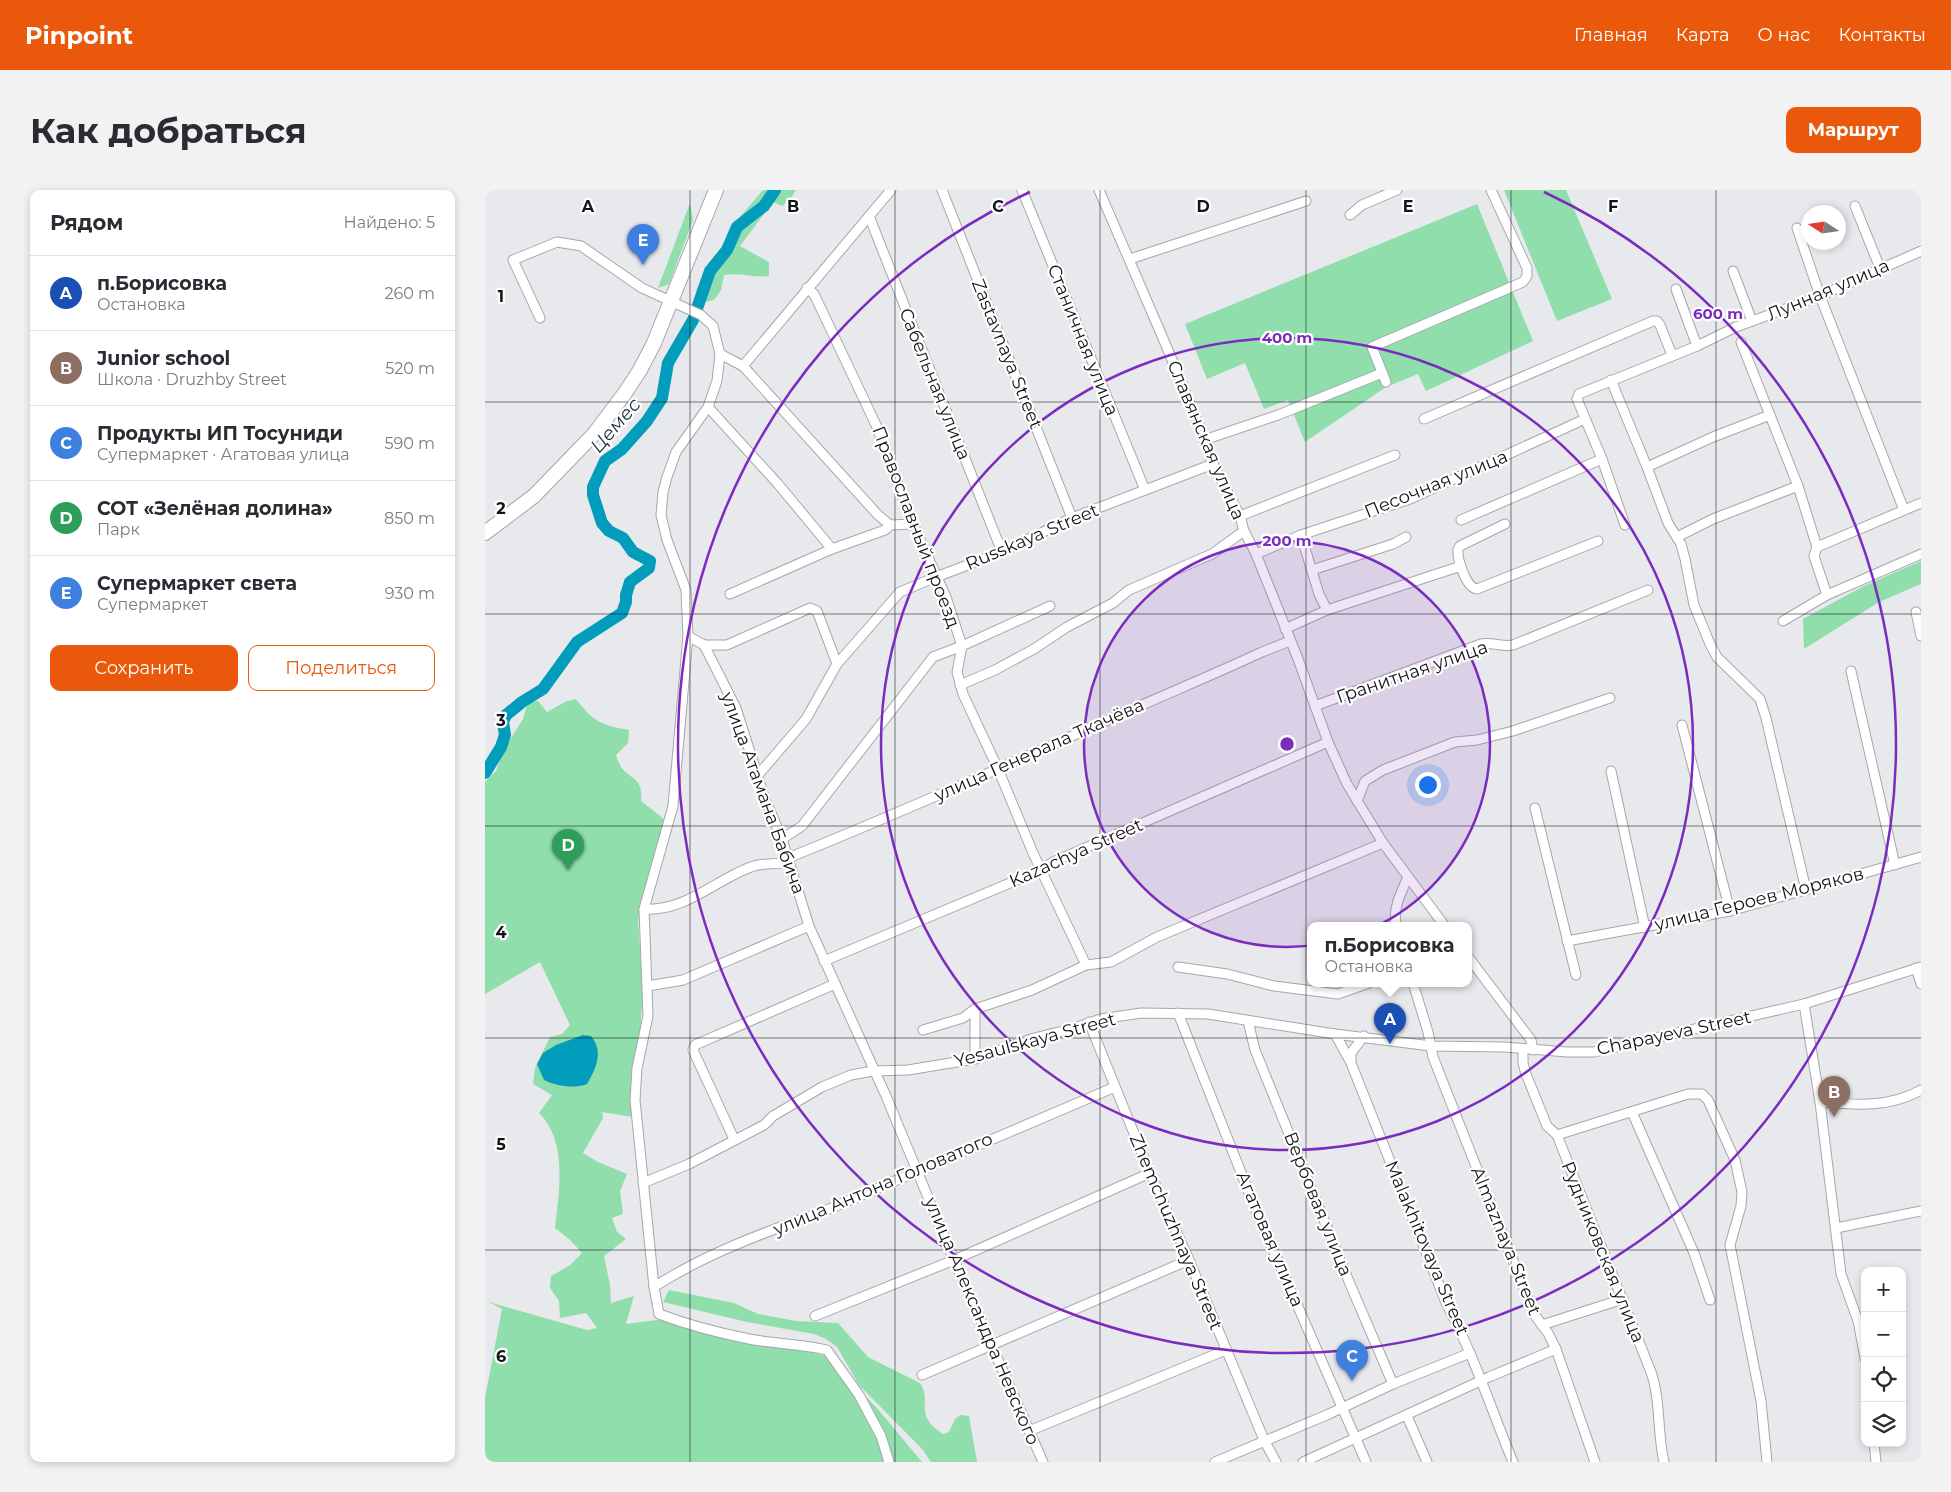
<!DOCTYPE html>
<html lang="ru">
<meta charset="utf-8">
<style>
:root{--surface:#fff;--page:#f2f2f3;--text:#2b2b33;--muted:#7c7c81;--line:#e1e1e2;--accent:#ea580c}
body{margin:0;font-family:Montserrat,sans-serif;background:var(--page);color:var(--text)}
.controls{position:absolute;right:15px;bottom:15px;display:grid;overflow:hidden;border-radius:10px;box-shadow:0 2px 8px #0003}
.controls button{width:45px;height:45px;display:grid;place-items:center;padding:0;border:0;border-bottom:1px solid var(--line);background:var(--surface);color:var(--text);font:25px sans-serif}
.compass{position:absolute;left:1316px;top:15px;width:45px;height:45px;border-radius:50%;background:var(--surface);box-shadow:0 2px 8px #0003;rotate:282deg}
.you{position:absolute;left:942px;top:594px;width:18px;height:18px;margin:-12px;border:4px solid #fff;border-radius:50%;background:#1a73e8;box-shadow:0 0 0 8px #1a73e833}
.badge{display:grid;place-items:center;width:32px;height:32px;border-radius:50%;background:var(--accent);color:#fff;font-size:16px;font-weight:700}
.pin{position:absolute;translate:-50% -41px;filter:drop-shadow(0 1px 2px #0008)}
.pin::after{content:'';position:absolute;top:26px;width:18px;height:15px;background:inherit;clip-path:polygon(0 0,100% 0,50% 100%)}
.popup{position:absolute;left:822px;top:732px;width:165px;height:65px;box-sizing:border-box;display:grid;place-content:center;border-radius:10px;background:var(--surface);filter:drop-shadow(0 1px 4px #0005);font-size:16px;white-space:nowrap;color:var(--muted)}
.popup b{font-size:19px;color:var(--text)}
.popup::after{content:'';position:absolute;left:50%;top:100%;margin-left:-10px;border:10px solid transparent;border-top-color:var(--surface)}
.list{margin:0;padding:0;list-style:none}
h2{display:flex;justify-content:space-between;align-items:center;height:65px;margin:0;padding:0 20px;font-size:21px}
h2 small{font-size:16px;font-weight:400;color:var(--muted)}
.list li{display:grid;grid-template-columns:32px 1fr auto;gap:15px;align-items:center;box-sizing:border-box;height:75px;padding:0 20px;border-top:1px solid var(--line)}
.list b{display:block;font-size:19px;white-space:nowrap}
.list p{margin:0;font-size:16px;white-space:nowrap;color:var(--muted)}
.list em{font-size:16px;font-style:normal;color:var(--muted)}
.actions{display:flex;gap:10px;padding:15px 20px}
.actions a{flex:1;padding:11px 0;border:1px solid var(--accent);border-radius:10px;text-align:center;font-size:18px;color:var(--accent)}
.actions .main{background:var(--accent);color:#fff}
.icon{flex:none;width:28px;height:28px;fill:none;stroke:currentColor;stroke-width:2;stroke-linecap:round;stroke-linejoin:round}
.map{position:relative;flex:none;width:1436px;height:1272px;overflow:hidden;border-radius:10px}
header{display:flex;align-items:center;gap:30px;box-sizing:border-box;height:70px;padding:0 25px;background:var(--accent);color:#fff}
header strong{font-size:24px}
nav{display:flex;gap:28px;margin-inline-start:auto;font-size:18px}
.intro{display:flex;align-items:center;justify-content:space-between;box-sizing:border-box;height:120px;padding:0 30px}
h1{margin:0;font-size:35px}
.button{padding:12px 22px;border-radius:10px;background:var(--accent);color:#fff;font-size:18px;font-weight:700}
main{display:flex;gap:30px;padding:0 30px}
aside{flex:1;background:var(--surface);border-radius:10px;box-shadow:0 2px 8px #0003}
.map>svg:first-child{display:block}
.green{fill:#8fdeac}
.water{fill:#029cbc}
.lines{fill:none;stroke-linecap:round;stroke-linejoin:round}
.river{stroke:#029cbc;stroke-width:12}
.minor-casing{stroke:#a6a7aa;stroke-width:11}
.highway-casing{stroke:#a6a7aa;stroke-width:16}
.minor{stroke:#fff;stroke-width:9}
.highway{stroke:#fff;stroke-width:14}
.grid{fill:none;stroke:#131415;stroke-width:1;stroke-opacity:0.55}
.ring{fill:none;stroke:#7b2cbf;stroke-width:2.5}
.labels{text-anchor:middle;stroke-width:4.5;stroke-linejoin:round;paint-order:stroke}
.street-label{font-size:18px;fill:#131415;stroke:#fff}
.water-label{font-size:19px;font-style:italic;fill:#1b3036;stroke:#fff}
.grid-label{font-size:16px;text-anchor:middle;font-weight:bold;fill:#131415;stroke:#fff;stroke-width:4.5;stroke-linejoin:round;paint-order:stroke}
.centre{fill:#7b2cbf;stroke:#fff;stroke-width:2.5}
.ring-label{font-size:15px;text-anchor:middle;font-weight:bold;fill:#7b2cbf;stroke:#fff;stroke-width:4.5;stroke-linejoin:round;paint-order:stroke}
</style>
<header>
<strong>Pinpoint</strong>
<nav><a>Главная</a><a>Карта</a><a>О нас</a><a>Контакты</a></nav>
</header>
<div class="intro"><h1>Как добраться</h1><a class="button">Маршрут</a></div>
<main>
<aside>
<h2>Рядом<small>Найдено: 5</small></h2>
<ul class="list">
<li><span class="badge" style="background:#1a4fb4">A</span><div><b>п.Борисовка</b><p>Остановка</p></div><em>260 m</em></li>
<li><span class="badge" style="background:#8d6e63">B</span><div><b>Junior school</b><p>Школа · Druzhby Street</p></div><em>520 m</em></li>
<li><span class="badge" style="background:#3f7fe0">C</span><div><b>Продукты ИП Тосуниди</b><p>Супермаркет · Агатовая улица</p></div><em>590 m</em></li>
<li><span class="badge" style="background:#2e9e5b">D</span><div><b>СОТ «Зелёная долина»</b><p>Парк</p></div><em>850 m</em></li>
<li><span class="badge" style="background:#3f7fe0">E</span><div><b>Супермаркет света</b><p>Супермаркет</p></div><em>930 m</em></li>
</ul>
<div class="actions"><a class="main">Сохранить</a><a>Поделиться</a></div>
</aside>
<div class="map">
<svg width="1436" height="1272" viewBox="0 0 1436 1272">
<rect width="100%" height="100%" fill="#e8e9ec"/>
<g class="green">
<path d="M278 0H311L306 8 297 16 288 12 255 56 284 72V86C267 88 257 82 239 85L236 100 229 110 219 112 214 107 211 100 254 28Z"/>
<polygon points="1019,0 1081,0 1127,109 1072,131"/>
<polygon points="205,13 208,30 184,94 173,98"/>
<polygon points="992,14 1048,151 941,201 933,184 901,197 820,252 803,210 779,219 760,173 722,189 700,134"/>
<polygon points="1436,371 1436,394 1394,412 1319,459 1318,429 1377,397"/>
<path d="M91 509C108 531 115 535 144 540L143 553 131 565C132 569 134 573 136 577 147 591 158 587 156 611L179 629 153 730 158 802 155 843 148 878 147 927 117 922 118 928 98 963 113 972 142 984 135 1001 138 1024 127 1028 132 1042 141 1049 119 1066 125 1095 126 1113 149 1106 141 1134 187 1128 341 1166 392 1218 437 1272H0V1208L17 1119 4 1112 102 1140 112 1138 101 1123 75 1128 74 1111 65 1098 66 1086 84 1076 97 1063 85 1050 70 1038C74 1001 83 952 54 923L67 905 48 894 50 878 65 847 77 844 85 835 55 772 0 804V592L11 581 19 559 38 529 43 512 53 511 62 522 82 511Z"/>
<path d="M184 1100 249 1113 273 1124 311 1131 353 1133 383 1167 435 1193C448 1212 427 1224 458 1244L464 1242 470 1229 476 1225 484 1226 492 1272H446L438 1260 374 1195 352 1157 341 1149 329 1144 262 1132 178 1112Z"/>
</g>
<path class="water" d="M98 845 106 846C119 862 111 878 102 894 88 899 72 896 59 890L52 874 58 863 71 855Z"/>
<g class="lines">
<polyline class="river" points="0,583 16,557 20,545 18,532 21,525 37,512 58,499 92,452 137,423 141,412 141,405 145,392 164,378 165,371 148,362 138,348 124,341 117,333 108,305 108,297 120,271 137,259 162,231 177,208 183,173 208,130 225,81 242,60 252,37 279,16 290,0"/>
<g class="minor-casing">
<g id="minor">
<polyline points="457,0 587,328"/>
<polyline points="537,0 660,300"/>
<polyline points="614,0 677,146 715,237 728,274 755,326 759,341 771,364 813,469 843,552 862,594 898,653 959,735"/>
<polyline points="1370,16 1395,78"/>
<polyline points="865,25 877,15 912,0"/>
<polyline points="384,26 517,362"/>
<polyline points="1312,38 1335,106 1419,320"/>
<polyline points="645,69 821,11"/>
<polyline points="1248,81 1267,131"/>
<polyline points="322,98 329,104 391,235 428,334 461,407 477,456 472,482 478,504 513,579 548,663 601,775"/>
<polyline points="1191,99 1212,156"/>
<path d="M55 128 28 70 72 52 96 56 157 98 216 125 228 136 235 164 232 191 223 217 191 262 182 287 178 302 176 325 182 350 201 400 203 446 188 616 159 719 163 826 152 878 150 910 169 1097 174 1124C203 1135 234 1143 264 1149 290 1154 316 1154 342 1160L374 1205 396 1246 404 1272"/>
<polyline points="1256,152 1313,296 1332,357"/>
<polyline points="235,164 258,176 393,325 405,335 428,334"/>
<polyline points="258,176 406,0"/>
<polyline points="1126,190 1162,277 1183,333 1196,354 1200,369 1209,415 1225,454 1232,467 1275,509 1281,528 1321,700"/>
<polyline points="901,192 887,157 1038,92 1042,86 1042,78 1006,0"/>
<polyline points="223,217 293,294 347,359"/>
<polyline points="939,229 1168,131 1172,131 1175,135 1187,165"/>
<polyline points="719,250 793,225 897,183"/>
<polyline points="1162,277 1228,247 1285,225"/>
<polyline points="755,326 910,265"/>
<polyline points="976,330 1117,269"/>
<path d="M1020 334 975 356 973 359C972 369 981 398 992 399L1113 351"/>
<polyline points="1140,335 1117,269 1092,209 1094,204 1212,156 1251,137 1335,106 1436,61"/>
<polyline points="1192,347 1228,329 1313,296"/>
<polyline points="1332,357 1436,313"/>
<polyline points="1332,357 1329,366 1342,405"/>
<polyline points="771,364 816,345 925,309 1100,229"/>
<polyline points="827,380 908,354 921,347"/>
<polyline points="245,404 347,359 400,340 405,335"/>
<polyline points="842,420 976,376"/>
<polyline points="1431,422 1436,446"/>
<polyline points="1298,431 1342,405 1436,364"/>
<polyline points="800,439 842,420 834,404 816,345"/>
<polyline points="203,446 219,455 251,518 279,606 297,649 324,736 401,906 469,1070 558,1272"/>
<polyline points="219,455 242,455 325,418 332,421 352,474"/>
<polyline points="1366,481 1410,675"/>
<polyline points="475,495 510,480 549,459 582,437 628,413 644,400 727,364 759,341"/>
<path d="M830 516 996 454C1007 452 1017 457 1028 455L1163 400"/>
<polyline points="1197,535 1245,721"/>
<polyline points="1126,581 1160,738"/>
<polyline points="273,585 321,529 352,474 415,402 451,387 517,362 587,328 728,274"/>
<polyline points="872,611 880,591 898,580 970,552 992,550 1028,541 1125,508"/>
<polyline points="1050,618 1091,785"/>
<polyline points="297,649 317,636 448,467 477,456 565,416"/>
<path d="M303 668C417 622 529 572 641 522 686 502 732 483 777 462L805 451"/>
<path d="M159 719C200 722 230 690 266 677 278 672 291 675 304 672"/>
<path d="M911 735C908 717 916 703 923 687"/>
<polyline points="1082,751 1245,721 1436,667"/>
<polyline points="984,768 1046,850 1048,860"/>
<polyline points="339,771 556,680 568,672 843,552"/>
<polyline points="693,777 742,784 789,796 853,804 884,793"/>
<polyline points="1431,778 1436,794"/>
<polyline points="928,793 943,842 948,867 1049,1124 1063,1143 1071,1159 1110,1272"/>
<polyline points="163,796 198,790 324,736"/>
<polyline points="1319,814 1335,912 1356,1084 1373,1131 1380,1168"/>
<polyline points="693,823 772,1023 881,1272"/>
<polyline points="763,831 770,860 865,1094 908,1194"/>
<polyline points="604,832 665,983 704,1070 779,1250 791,1272"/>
<polyline points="438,840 478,828 490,819 547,800 601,775 626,772 672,747 898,653"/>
<polyline points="850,844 865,871"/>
<path d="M879 846 866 863V873L962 1115C989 1165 1006 1219 1028 1272"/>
<path d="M1038 859V873L1041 884 1062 936 1072 945 1166 1182C1176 1211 1172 1242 1179 1272"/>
<polyline points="490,869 490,819"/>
<path d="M1335 912C1371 915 1404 918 1436 900"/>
<polyline points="1147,922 1209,1063 1225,1110"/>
<polyline points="1072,945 1203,904 1217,904 1223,910 1250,970 1257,1002 1256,1016 1245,1055 1276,1211 1282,1272"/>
<polyline points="249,949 208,860 210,855 350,794"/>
<polyline points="158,993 204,974 279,935 288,926 337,897 366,885 388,881 423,880 490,869 549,848 586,839 616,829 656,823 723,824 850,844 946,856 1020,857 1082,862 1109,862 1319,814 1436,777"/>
<polyline points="1351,1038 1436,1021"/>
<path d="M169 1097C220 1064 280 1042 337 1022L630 897"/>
<polyline points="330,1126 469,1070 665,983"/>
<polyline points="1057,1135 1138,1109"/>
<polyline points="437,1185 704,1070"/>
<polyline points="922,1226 942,1272"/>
<polyline points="544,1241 741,1160"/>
<polyline points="1389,1253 1391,1272"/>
<polyline points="730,1272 844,1224 908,1194 985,1163"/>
<polyline points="818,1272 1004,1187 1071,1159"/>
</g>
</g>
<g class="highway-casing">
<polyline id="highway" points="0,343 49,306 110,243 140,203 155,180 169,153 231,0"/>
</g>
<use href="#minor" class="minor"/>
<use href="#highway" class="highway"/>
</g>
<path class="grid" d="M205 0V1272M410 0V1272M615 0V1272M821 0V1272M1026 0V1272M1231 0V1272M0 212H1436M0 424H1436M0 636H1436M0 848H1436M0 1060H1436"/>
<circle cx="802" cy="554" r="203" fill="#7b2cbf" fill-opacity=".12"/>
<g class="ring">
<circle cx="802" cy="554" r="203"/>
<circle cx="802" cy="554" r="406"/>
<path d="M1059 2A609 609 0 1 1 545 2"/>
</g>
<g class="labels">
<g class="street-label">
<text transform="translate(1343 100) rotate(-23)" y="6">Лунная улица</text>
<text transform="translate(598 150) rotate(68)" y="6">Станичная улица</text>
<text transform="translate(522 164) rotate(68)" y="6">Zastavnaya Street</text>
<text transform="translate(450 194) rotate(68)" y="6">Сабельная улица</text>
<text transform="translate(721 250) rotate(67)" y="6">Славянская улица</text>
<text transform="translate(951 294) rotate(-22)" y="6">Песочная улица</text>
<text transform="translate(431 337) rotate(69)" y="6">Православный проезд</text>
<text transform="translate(547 347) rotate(-23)" y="6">Russkaya Street</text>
<text transform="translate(927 482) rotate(-19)" y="6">Гранитная улица</text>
<text transform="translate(554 560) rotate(-24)" y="6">улица Генерала Ткачёва</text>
<text transform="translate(278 603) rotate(70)" y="6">улица Атамана Бабича</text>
<text transform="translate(591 663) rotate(-24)" y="6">Kazachya Street</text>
<text transform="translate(1274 709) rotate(-14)" y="6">улица Героев Моряков</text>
<text transform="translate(1189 843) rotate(-12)" y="6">Chapayeva Street</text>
<text transform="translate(550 850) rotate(-15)" y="6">Yesaulskaya Street</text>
<text transform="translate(398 994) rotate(-23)" y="6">улица Антона Головатого</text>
<text transform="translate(833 1014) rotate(68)" y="6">Вербовая улица</text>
<text transform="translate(691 1042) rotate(67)" y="6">Zhemchuzhnaya Street</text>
<text transform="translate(785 1049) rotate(67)" y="6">Агатовая улица</text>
<text transform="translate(1021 1051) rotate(68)" y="6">Almaznaya Street</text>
<text transform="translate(942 1058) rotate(67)" y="6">Malakhitovaya Street</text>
<text transform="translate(1118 1062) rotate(68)" y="6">Рудниковская улица</text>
<text transform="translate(497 1131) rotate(67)" y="6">улица Александра Невского</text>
</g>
<g class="water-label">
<text transform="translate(130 235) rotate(-49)" y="7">Цемес</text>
</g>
</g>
<g class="grid-label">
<text x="103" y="22">A</text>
<text x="308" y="22">B</text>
<text x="513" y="22">C</text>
<text x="718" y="22">D</text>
<text x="923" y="22">E</text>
<text x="1128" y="22">F</text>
<text x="16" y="112">1</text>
<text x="16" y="324">2</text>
<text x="16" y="536">3</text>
<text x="16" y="748">4</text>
<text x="16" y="960">5</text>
<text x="16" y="1172">6</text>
</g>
<circle cx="802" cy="554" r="8" class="centre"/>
<g class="ring-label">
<text x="1233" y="129">600 m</text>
<text x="802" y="153">400 m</text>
<text x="802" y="356">200 m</text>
</g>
</svg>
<div class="controls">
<button>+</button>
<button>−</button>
<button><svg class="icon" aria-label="locate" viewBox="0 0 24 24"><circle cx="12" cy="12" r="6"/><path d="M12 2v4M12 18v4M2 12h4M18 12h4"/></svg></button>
<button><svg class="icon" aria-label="layers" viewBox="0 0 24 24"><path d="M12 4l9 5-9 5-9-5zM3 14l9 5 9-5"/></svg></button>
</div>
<svg class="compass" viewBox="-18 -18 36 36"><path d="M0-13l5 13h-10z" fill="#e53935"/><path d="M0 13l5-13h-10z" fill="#7c7c81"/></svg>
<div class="you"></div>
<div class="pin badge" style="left:905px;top:854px;background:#1a4fb4">A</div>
<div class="popup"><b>п.Борисовка</b>Остановка</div>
<div class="pin badge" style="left:1349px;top:927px;background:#8d6e63">B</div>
<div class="pin badge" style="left:867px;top:1191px;background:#3f7fe0">C</div>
<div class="pin badge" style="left:83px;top:680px;background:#2e9e5b">D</div>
<div class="pin badge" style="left:158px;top:75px;background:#3f7fe0">E</div>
</div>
</main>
